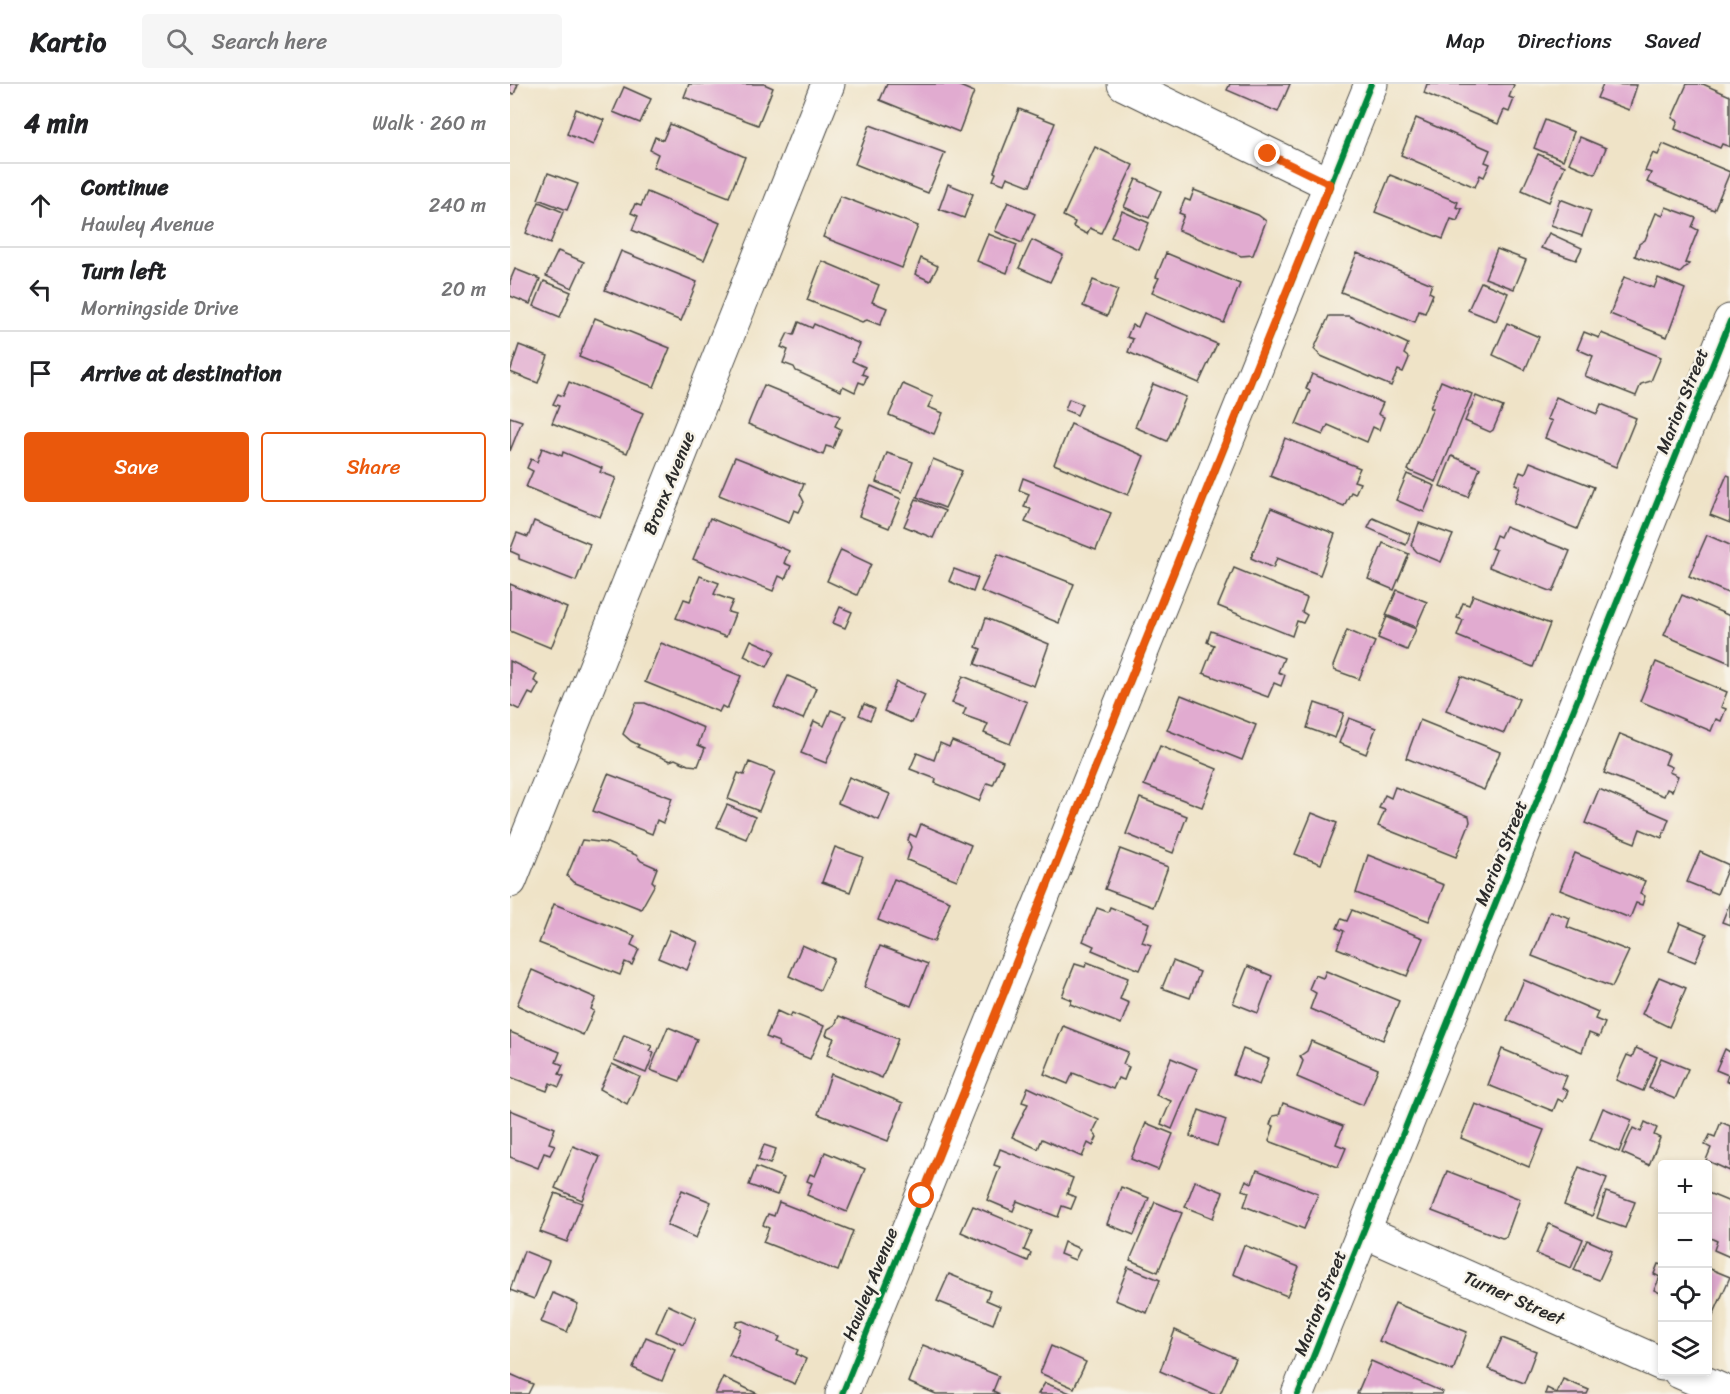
<!DOCTYPE html>
<meta charset="utf-8">
<style>
:root{--surface:#fff;--page:#f6f6f6;--text:#202124;--muted:#757577;--line:#e0e0e0;--accent:#ea580c}
body{margin:0;font-family:Sriracha,sans-serif;background:var(--page);color:var(--text)}
.controls{position:absolute;right:18px;bottom:18px;display:grid;overflow:hidden;border-radius:6px;box-shadow:0 3px 9px #0003}
.controls button{width:54px;height:54px;display:grid;place-items:center;padding:0;border:0;border-bottom:2px solid var(--line);background:var(--surface);color:var(--text);font:30px sans-serif}
.stop{position:absolute;width:18px;height:18px;margin:-14px;border:4px solid #ea580c;border-radius:50%;background:#fff}
.stop.end{background:#ea580c;border-color:#fff;box-shadow:0 2px 6px #0008}
.list{margin:0;padding:0;list-style:none}
h2{display:flex;justify-content:space-between;align-items:center;height:78px;margin:0;padding:0 24px;font-size:26px}
h2 small{font-size:20px;font-weight:400;color:var(--muted)}
.list li{display:grid;grid-template-columns:39px 1fr auto;gap:18px;align-items:center;box-sizing:border-box;height:84px;padding:0 24px;border-top:2px solid var(--line)}
.list b{display:block;font-size:22px;white-space:nowrap}
.list p{margin:0;font-size:20px;white-space:nowrap;color:var(--muted)}
.list em{font-size:20px;font-style:normal;color:var(--muted)}
.actions{display:flex;gap:12px;padding:18px 24px}
.actions a{flex:1;padding:14px 0;border:2px solid var(--accent);border-radius:6px;text-align:center;font-size:21px;color:var(--accent)}
.actions .main{background:var(--accent);color:#fff}
.icon{flex:none;width:33px;height:33px;fill:none;stroke:currentColor;stroke-width:2;stroke-linecap:round;stroke-linejoin:round}
.map{position:relative;flex:none;width:1220px;height:1310px;overflow:hidden}
header{display:flex;align-items:center;gap:36px;box-sizing:border-box;height:84px;padding:0 30px;background:var(--surface);border-bottom:2px solid var(--line)}
header strong{font-size:28px}
nav{display:flex;gap:33px;margin-inline-start:auto;font-size:21px}
.search{width:420px;height:54px;background:var(--page);display:flex;align-items:center;gap:15px;box-sizing:border-box;padding:0 21px;border-radius:6px;color:var(--muted);font-size:22px}
main{display:flex}
aside{flex:1;background:var(--surface)}
.map>svg:first-child{display:block}
.building{fill:#e1abd0}
.lines{fill:none;stroke-linecap:round;stroke-linejoin:round}
.minor-casing{stroke:#484742;stroke-width:35}
.minor{stroke:#fff;stroke-width:33}
.cycleway-casing{stroke:#f7f3e8;stroke-width:10}
.cycleway{stroke:#00873e;stroke-width:6}
.route{stroke:#ea580c;stroke-width:8}
.labels{text-anchor:middle;stroke-width:5;stroke-linejoin:round;paint-order:stroke}
.street-label{font-size:18px;fill:#2b2b2b;stroke:#f7f3e8}
</style>
<header>
<strong>Kartio</strong>
<div class="search"><svg class="icon" aria-label="search" viewBox="0 0 24 24"><circle cx="10" cy="10" r="6"/><path d="M15 15l6 6"/></svg>Search here</div>
<nav><a>Map</a><a>Directions</a><a>Saved</a></nav>
</header>
<main>
<aside>
<h2>4 min<small>Walk · 260 m</small></h2>
<ul class="list">
<li><svg class="icon" aria-label="ahead" viewBox="0 0 24 24"><path d="M12 20V5M6 11l6-6 6 6"/></svg><div><b>Continue</b><p>Hawley Avenue</p></div><em>240 m</em></li>
<li><svg class="icon" aria-label="left" viewBox="0 0 24 24"><path d="M17 20v-9H6M10 6l-5 5 5 5"/></svg><div><b>Turn left</b><p>Morningside Drive</p></div><em>20 m</em></li>
<li><svg class="icon" aria-label="arrive" viewBox="0 0 24 24"><path d="M6 21V4h12l-3 4 3 4H6"/></svg><div><b>Arrive at destination</b></div></li>
</ul>
<div class="actions"><a class="main">Save</a><a>Share</a></div>
</aside>
<div class="map">
<svg width="1220" height="1310" viewBox="0 0 1220 1310">
<rect width="100%" height="100%" fill="#f7f3e8"/>
<filter id="ink" filterUnits="userSpaceOnUse"><feTurbulence type="fractalNoise" baseFrequency=".0167" numOctaves="2"/><feDisplacementMap in="SourceGraphic" scale="12" xChannelSelector="R" yChannelSelector="G"/><feConvolveMatrix kernelMatrix="1 2 1 2 8 2 1 2 1" color-interpolation-filters="sRGB"/></filter>
<filter id="wash" filterUnits="userSpaceOnUse"><feTurbulence type="fractalNoise" baseFrequency=".008" numOctaves="4" result="noise"/><feDisplacementMap in="SourceGraphic" scale="24" xChannelSelector="R" yChannelSelector="G"/><feGaussianBlur stdDeviation="1.35" result="paint"/><feColorMatrix in="noise" values="0 0 0 0 0 0 0 0 0 0 0 0 0 0 0 0 0 1.4 0 .05"/><feComposite in="paint" operator="in"/></filter>
<g filter="url(#wash)">
<rect width="100%" height="100%" fill="#efe3c7"/>
<g id="blocks">
<g class="building">
<polygon points="0,0 8,0 4,10 0,9"/>
<polygon points="179,0 254,0 263,4 248,41 174,13"/>
<polygon points="377,0 445,0 464,8 449,48 370,16"/>
<polygon points="720,0 780,0 768,28 717,6"/>
<polygon points="917,0 1002,0 1004,1 999,13 1004,15 999,28 994,26 988,40 914,9"/>
<polygon points="1093,0 1127,1 1119,26 1087,14"/>
<polygon points="1177,0 1193,0 1220,12 1220,63 1212,60 1210,64 1165,45 1168,37 1162,34"/>
<polygon points="114,3 141,15 130,39 103,28"/>
<polygon points="66,25 94,36 83,61 57,50"/>
<polygon points="509,25 545,39 520,102 497,93 494,100 483,96 486,89 484,88"/>
<polygon points="906,34 980,66 975,78 980,80 974,93 970,91 965,103 891,71"/>
<polygon points="1035,36 1064,48 1053,76 1024,64"/>
<polygon points="160,40 235,73 219,113 143,83 148,70 140,66 145,53 153,56"/>
<polygon points="360,41 435,69 418,109 345,80"/>
<polygon points="1070,53 1096,64 1085,90 1059,79"/>
<polygon points="1153,60 1220,88 1204,126 1137,98 1141,89 1135,87 1143,69 1148,71"/>
<polygon points="585,63 623,81 591,149 580,144 577,150 563,143 565,138 553,132"/>
<polygon points="1028,70 1055,82 1039,118 1012,106"/>
<polygon points="38,89 68,100 57,126 28,115"/>
<polygon points="880,91 948,118 946,123 952,125 947,137 941,135 933,155 865,128"/>
<polygon points="626,95 651,107 639,134 614,123"/>
<polygon points="438,100 463,110 454,134 429,125"/>
<polygon points="684,106 748,131 756,137 743,171 731,172 668,146 674,131 669,129 675,115 680,117"/>
<polygon points="137,108 210,139 194,176 122,146 128,132 121,129 125,120 131,122"/>
<polygon points="330,112 408,142 392,184 313,153"/>
<polygon points="1050,115 1081,127 1072,152 1041,141"/>
<polygon points="29,118 53,128 40,160 16,149"/>
<polygon points="498,118 525,130 512,159 485,147"/>
<polygon points="1156,123 1186,134 1182,143 1188,146 1175,179 1179,180 1170,189 1125,172 1129,160 1135,156 1146,129 1153,132"/>
<polygon points="612,127 639,139 628,165 601,153"/>
<polygon points="1039,149 1072,164 1066,176 1031,164"/>
<polygon points="478,150 507,161 497,189 467,177"/>
<polygon points="522,156 553,171 540,198 509,184"/>
<polygon points="987,165 1016,176 1004,205 975,194"/>
<polygon points="48,167 74,178 62,204 36,192"/>
<polygon points="111,167 187,198 171,237 95,206"/>
<polygon points="656,169 730,200 714,239 642,208 649,194 646,193"/>
<polygon points="847,169 922,200 919,208 923,210 915,229 909,227 905,238 831,208"/>
<polygon points="411,174 428,182 420,197 405,190"/>
<polygon points="312,177 369,201 362,218 377,224 370,241 357,236 352,238 297,216"/>
<polygon points="5,185 30,195 20,220 0,212 0,197"/>
<polygon points="1114,193 1144,204 1148,194 1175,205 1157,253 1100,230"/>
<polygon points="583,196 608,206 597,232 573,222"/>
<polygon points="34,197 61,208 50,233 24,222"/>
<polygon points="971,198 998,209 986,237 958,226"/>
<polygon points="634,229 707,260 689,299 618,268 623,255 617,253 622,241 628,243"/>
<polygon points="819,232 839,232 898,260 894,270 899,274 893,288 888,286 881,302 811,272 804,265"/>
<polygon points="85,234 160,264 144,303 69,273"/>
<polygon points="289,238 302,244 304,240 350,260 342,277 355,283 352,290 357,292 354,300 349,298 345,308 333,302 331,307 286,287 284,283 273,279 278,266 271,263 278,249 284,251"/>
<polygon points="997,239 1029,253 1015,286 983,271"/>
<polygon points="1074,248 1089,254 1091,249 1151,273 1141,297 1131,300 1126,312 1075,292 1083,272 1067,265"/>
<polygon points="9,261 38,272 28,299 0,288"/>
<polygon points="802,290 873,319 868,330 874,333 869,346 863,343 857,358 818,341 813,351 786,340 800,307 796,305"/>
<polygon points="931,297 962,310 926,398 898,386 923,324 920,324"/>
<polygon points="59,298 133,329 117,369 42,339 49,322 43,320 48,310 53,312"/>
<polygon points="393,300 423,313 418,323 433,329 424,350 379,331"/>
<polygon points="643,300 676,313 657,357 625,343"/>
<polygon points="254,301 330,332 325,342 331,345 323,364 316,362 313,371 238,340"/>
<polygon points="966,312 993,323 983,346 980,348 955,337"/>
<polygon points="1046,313 1087,330 1091,320 1126,334 1106,383 1035,354 1042,337 1037,335"/>
<polygon points="559,315 572,320 567,331 555,326"/>
<polygon points="0,333 12,337 0,367"/>
<polygon points="561,340 634,372 618,411 544,380"/>
<polygon points="775,354 850,384 844,397 850,399 845,410 841,408 834,422 760,392"/>
<polygon points="32,364 52,372 53,368 92,384 90,388 106,394 90,433 16,403 23,387 17,384 21,375 27,378"/>
<polygon points="377,369 403,378 392,408 366,398"/>
<polygon points="942,372 970,384 958,413 930,402"/>
<polygon points="225,373 294,400 290,410 294,418 289,428 284,426 279,439 209,411"/>
<polygon points="423,375 452,387 435,424 407,413"/>
<polygon points="1020,378 1084,403 1067,445 1004,419 1010,402 1005,400 1010,388 1015,390"/>
<polygon points="897,390 925,402 914,428 886,416"/>
<polygon points="1217,391 1220,392 1220,439 1200,431"/>
<polygon points="513,394 601,429 586,466 515,438 521,425 514,423 519,410 509,406"/>
<polygon points="361,402 391,415 379,444 349,432"/>
<polygon points="406,415 435,427 423,454 394,442"/>
<polygon points="761,424 825,450 810,491 767,474 763,484 741,474"/>
<polygon points="200,434 279,467 274,479 281,482 275,495 269,492 263,507 183,475"/>
<polygon points="863,434 900,450 896,461 858,444"/>
<polygon points="24,437 80,460 66,497 9,475 9,471 0,467 7,449 18,453"/>
<polygon points="909,439 943,451 931,478 907,468 901,461"/>
<polygon points="995,442 1060,467 1043,508 979,483 986,466 981,464 986,451 990,453"/>
<polygon points="1197,451 1220,461 1220,510 1179,492"/>
<polygon points="873,459 899,470 884,506 858,495"/>
<polygon points="331,466 361,480 347,511 317,497"/>
<polygon points="488,470 564,500 549,539 471,507"/>
<polygon points="724,484 797,514 792,528 797,531 793,539 787,537 782,552 708,522"/>
<polygon points="444,485 468,494 463,508 439,497"/>
<polygon points="190,492 209,499 204,510 223,517 218,528 225,530 216,553 166,534 174,515 180,517"/>
<polygon points="0,500 57,524 41,564 0,547"/>
<polygon points="887,506 917,518 906,543 876,531"/>
<polygon points="963,511 1040,540 1023,583 947,552 953,536 947,534 953,519 959,521"/>
<polygon points="1172,511 1220,532 1220,579 1154,551"/>
<polygon points="330,523 342,528 335,544 323,539"/>
<polygon points="877,533 906,545 897,566 868,554"/>
<polygon points="476,534 539,560 524,602 465,580 471,565 466,563"/>
<polygon points="837,546 865,558 849,595 824,586 823,582"/>
<polygon points="701,547 774,574 768,588 775,591 771,602 764,599 758,613 693,589 704,561 697,558"/>
<polygon points="241,556 265,567 257,583 234,572"/>
<polygon points="151,559 231,592 217,625 212,622 209,628 135,598"/>
<polygon points="0,577 27,590 24,597 29,600 23,611 19,609 10,626 0,621"/>
<polygon points="1146,578 1217,608 1211,623 1216,625 1211,637 1206,635 1201,647 1130,617"/>
<polygon points="278,592 306,604 293,635 264,623"/>
<polygon points="453,592 517,618 500,660 474,649 478,640 453,631 456,624 442,619"/>
<polygon points="951,592 1009,615 994,649 936,626"/>
<polygon points="386,598 415,611 402,639 374,627"/>
<polygon points="671,611 746,641 732,676 657,646"/>
<polygon points="126,619 135,619 194,644 188,661 195,664 188,682 178,681 165,675 160,677 127,663 129,661 121,657 113,650"/>
<polygon points="805,619 834,629 825,654 797,644"/>
<polygon points="354,620 365,625 360,636 349,631"/>
<polygon points="321,626 336,632 316,679 291,669 304,637 314,642"/>
<polygon points="839,634 866,644 856,670 829,659"/>
<polygon points="910,636 990,668 974,706 896,674"/>
<polygon points="1110,650 1159,670 1155,680 1162,683 1159,688 1168,692 1162,707 1157,705 1154,712 1094,689"/>
<polygon points="442,657 493,677 483,701 477,699 469,717 425,699 426,695 400,685 407,669 424,676 430,659 439,663"/>
<polygon points="650,662 707,685 692,723 634,701"/>
<polygon points="239,678 265,688 249,727 218,715 228,689 234,691"/>
<polygon points="98,690 162,714 153,739 147,736 142,750 83,727"/>
<polygon points="339,693 380,710 369,736 328,719"/>
<polygon points="885,703 959,732 960,738 946,773 868,742 875,726 869,724 875,711 881,714"/>
<polygon points="1089,705 1159,735 1152,754 1130,745 1125,759 1075,739"/>
<polygon points="630,714 677,732 663,769 616,750"/>
<polygon points="217,721 245,733 236,755 207,743"/>
<polygon points="802,729 827,739 811,780 785,770"/>
<polygon points="411,740 461,761 447,796 397,776 401,763 398,756 400,750 406,753"/>
<polygon points="72,756 97,759 126,771 131,777 147,784 142,797 145,800 131,825 63,798 57,792"/>
<polygon points="325,763 353,773 340,808 312,798"/>
<polygon points="610,765 658,783 643,823 595,805"/>
<polygon points="1190,768 1219,781 1207,810 1177,798"/>
<polygon points="1065,769 1135,797 1130,809 1135,812 1132,821 1126,819 1120,834 1050,806"/>
<polygon points="858,771 934,801 919,837 846,809"/>
<polygon points="384,795 440,817 424,858 368,836"/>
<polygon points="1220,818 1220,841 1212,838"/>
<polygon points="44,820 125,852 121,861 129,865 122,881 115,878 110,891 29,859"/>
<polygon points="600,823 639,839 632,858 641,861 630,886 582,866 584,862 573,857 587,824 598,828"/>
<polygon points="842,826 913,854 897,892 827,864 834,847 827,844 831,835 837,837"/>
<polygon points="1040,827 1060,834 1057,843 1119,867 1102,903 1022,872"/>
<polygon points="1170,839 1197,850 1185,878 1159,867"/>
<polygon points="160,846 188,858 177,886 148,874"/>
<polygon points="292,861 324,875 310,906 279,892"/>
<polygon points="370,862 418,880 401,922 354,903"/>
<polygon points="663,877 690,888 680,914 652,904"/>
<polygon points="577,878 618,894 610,915 619,919 611,940 560,920 562,916 552,912 565,880 575,883"/>
<polygon points="738,882 762,892 748,929 723,919"/>
<polygon points="22,886 86,914 81,925 84,927 73,951 7,921"/>
<polygon points="816,887 889,917 873,956 800,925 806,909 799,905 805,891 813,894"/>
<polygon points="1149,893 1176,904 1159,943 1132,930"/>
<polygon points="1014,896 1088,928 1085,935 1095,939 1089,953 1079,949 1072,968 997,936"/>
<polygon points="267,927 280,933 282,929 314,942 300,975 268,962 269,958 256,953"/>
<polygon points="329,932 388,955 372,994 317,971 324,954 316,951 318,945 325,941"/>
<polygon points="553,942 618,968 613,980 619,983 614,996 608,994 603,1005 563,989 558,1000 534,990"/>
<polygon points="158,943 187,955 170,997 140,986"/>
<polygon points="0,948 50,968 46,978 53,981 49,990 54,992 49,1003 40,999 37,1007 0,993"/>
<polygon points="114,951 142,962 139,967 144,969 136,989 104,976"/>
<polygon points="801,957 868,985 853,1021 787,993 793,977 790,972 797,967"/>
<polygon points="1126,964 1147,973 1133,1007 1106,996 1117,971 1122,973"/>
<polygon points="733,965 759,975 749,1001 723,991"/>
<polygon points="992,965 1057,992 1052,1004 1058,1007 1053,1018 1048,1015 1043,1027 978,1001"/>
<polygon points="1215,965 1220,968 1220,999 1216,997 1218,991 1206,986"/>
<polygon points="661,974 687,985 662,1045 651,1040 661,1017 646,1011"/>
<polygon points="1151,974 1178,985 1165,1015 1139,1004"/>
<polygon points="102,980 130,993 117,1020 90,1005"/>
<polygon points="321,990 393,1019 378,1057 308,1030"/>
<polygon points="518,1003 589,1036 583,1048 587,1053 583,1062 578,1059 572,1073 532,1055 528,1065 502,1053 518,1020 512,1018"/>
<polygon points="773,1019 833,1042 826,1060 836,1064 828,1083 759,1057 764,1042 760,1041 763,1032 769,1031"/>
<polygon points="965,1020 1034,1046 1019,1083 951,1054"/>
<polygon points="1093,1024 1122,1036 1109,1068 1080,1056"/>
<polygon points="0,1026 45,1044 39,1059 45,1061 40,1071 34,1069 28,1084 0,1073"/>
<polygon points="689,1026 716,1036 707,1062 680,1052"/>
<polygon points="1135,1038 1147,1044 1144,1051 1150,1054 1139,1081 1112,1069 1123,1044 1131,1048"/>
<polygon points="1211,1038 1220,1042 1220,1087 1196,1076 1201,1064 1195,1061 1200,1051 1205,1053"/>
<polygon points="636,1039 663,1050 648,1086 621,1075"/>
<polygon points="254,1061 266,1065 260,1080 248,1076"/>
<polygon points="63,1062 90,1073 72,1116 45,1104"/>
<polygon points="490,1065 563,1094 557,1110 566,1113 561,1125 552,1122 548,1133 507,1117 503,1127 477,1116 490,1083 484,1081"/>
<polygon points="315,1068 355,1085 337,1128 297,1111 302,1099 297,1097 300,1090 305,1092"/>
<polygon points="246,1083 274,1094 267,1111 239,1101"/>
<polygon points="1069,1083 1097,1094 1082,1132 1054,1121"/>
<polygon points="747,1086 808,1110 794,1145 734,1122 739,1108 732,1106 736,1096 742,1099"/>
<polygon points="937,1087 1010,1115 996,1153 992,1154 922,1127"/>
<polygon points="685,1097 713,1108 703,1134 675,1123"/>
<polygon points="611,1103 639,1114 624,1151 597,1140"/>
<polygon points="172,1106 201,1118 186,1154 157,1141"/>
<polygon points="1096,1108 1125,1118 1115,1144 1087,1134"/>
<polygon points="45,1109 72,1119 57,1158 30,1148"/>
<polygon points="1198,1109 1220,1118 1220,1173 1204,1166 1207,1157 1198,1153"/>
<polygon points="269,1118 343,1147 328,1187 253,1158 259,1144 253,1141 258,1130 264,1132"/>
<polygon points="645,1118 672,1129 648,1188 620,1176"/>
<polygon points="463,1122 522,1147 514,1166 521,1169 518,1177 451,1148"/>
<polygon points="1039,1140 1073,1155 1061,1184 1026,1170"/>
<polygon points="1077,1156 1102,1167 1089,1196 1064,1186"/>
<polygon points="554,1158 570,1165 565,1176 550,1170"/>
<polygon points="734,1161 789,1183 777,1212 723,1190"/>
<polygon points="14,1167 39,1177 24,1215 0,1206"/>
<polygon points="1148,1180 1152,1181 1152,1210 1144,1206 1150,1193 1144,1190"/>
<polygon points="618,1183 650,1196 637,1229 605,1216"/>
<polygon points="1198,1184 1220,1193 1198,1243"/>
<polygon points="439,1190 480,1207 476,1216 490,1222 483,1240 427,1217"/>
<polygon points="43,1209 68,1220 57,1248 31,1238"/>
<polygon points="885,1219 957,1248 943,1287 869,1257"/>
<polygon points="158,1221 186,1234 174,1261 146,1248"/>
<polygon points="233,1237 270,1253 268,1257 288,1266 286,1270 296,1275 285,1300 219,1271 231,1245 225,1242 227,1238"/>
<polygon points="665,1246 726,1274 710,1310 703,1310 650,1287"/>
<polygon points="136,1253 165,1265 152,1297 123,1284"/>
<polygon points="992,1254 1026,1267 1014,1299 978,1285"/>
<polygon points="413,1261 489,1292 483,1307 490,1310 426,1310 398,1298"/>
<polygon points="541,1262 576,1278 564,1304 530,1289"/>
<polygon points="861,1277 933,1308 932,1310 847,1310"/>
<polygon points="0,1290 23,1300 18,1310 0,1310"/>
<polygon points="213,1293 248,1310 205,1310"/>
<polygon points="1053,1295 1079,1306 1077,1310 1035,1310 1037,1304 1047,1309"/>
<polygon points="535,1299 563,1310 528,1310"/>
</g>
</g>
</g>
<g filter="url(#ink)">
<use href="#blocks" fill-opacity="0" stroke="#484742" stroke-width="1.5"/>
<g class="lines">
<g class="minor-casing">
<g id="minor">
<polyline points="614,0 820,100"/>
<polyline points="0,797 318,0"/>
<polyline points="855,1148 1152,1280"/>
<polyline points="1170,1288 1220,1310"/>
<polyline points="332,1310 861,0"/>
<polyline points="788,1310 1220,237"/>
</g>
</g>
<use href="#minor" class="minor"/>
<g class="cycleway-casing">
<g id="cycleway">
<polyline points="332,1310 861,0"/>
<polyline points="788,1310 1220,237"/>
</g>
</g>
<use href="#cycleway" class="cycleway"/>
</g>
</g>
<g class="lines" filter="url(#ink)">
<polyline class="route" points="412,1112 820,100 758,70"/>
</g>
<g class="labels">
<g class="street-label">
<text transform="translate(1172 317) rotate(-68)" y="6">Marion Street</text>
<text transform="translate(159 399) rotate(-68)" y="6">Bronx Avenue</text>
<text transform="translate(991 769) rotate(-68)" y="6">Marion Street</text>
<text transform="translate(360 1200) rotate(-68)" y="6">Hawley Avenue</text>
<text transform="translate(1004 1214) rotate(24)" y="6">Turner Street</text>
<text transform="translate(810 1219) rotate(-68)" y="6">Marion Street</text>
</g>
</g>
</svg>
<div class="controls">
<button>+</button>
<button>−</button>
<button><svg class="icon" aria-label="locate" viewBox="0 0 24 24"><circle cx="12" cy="12" r="6"/><path d="M12 2v4M12 18v4M2 12h4M18 12h4"/></svg></button>
<button><svg class="icon" aria-label="layers" viewBox="0 0 24 24"><path d="M12 4l9 5-9 5-9-5zM3 14l9 5 9-5"/></svg></button>
</div>
<div class="stop" style="left:412px;top:1112px"></div>
<div class="stop end" style="left:758px;top:70px"></div>
</div>
</main>
